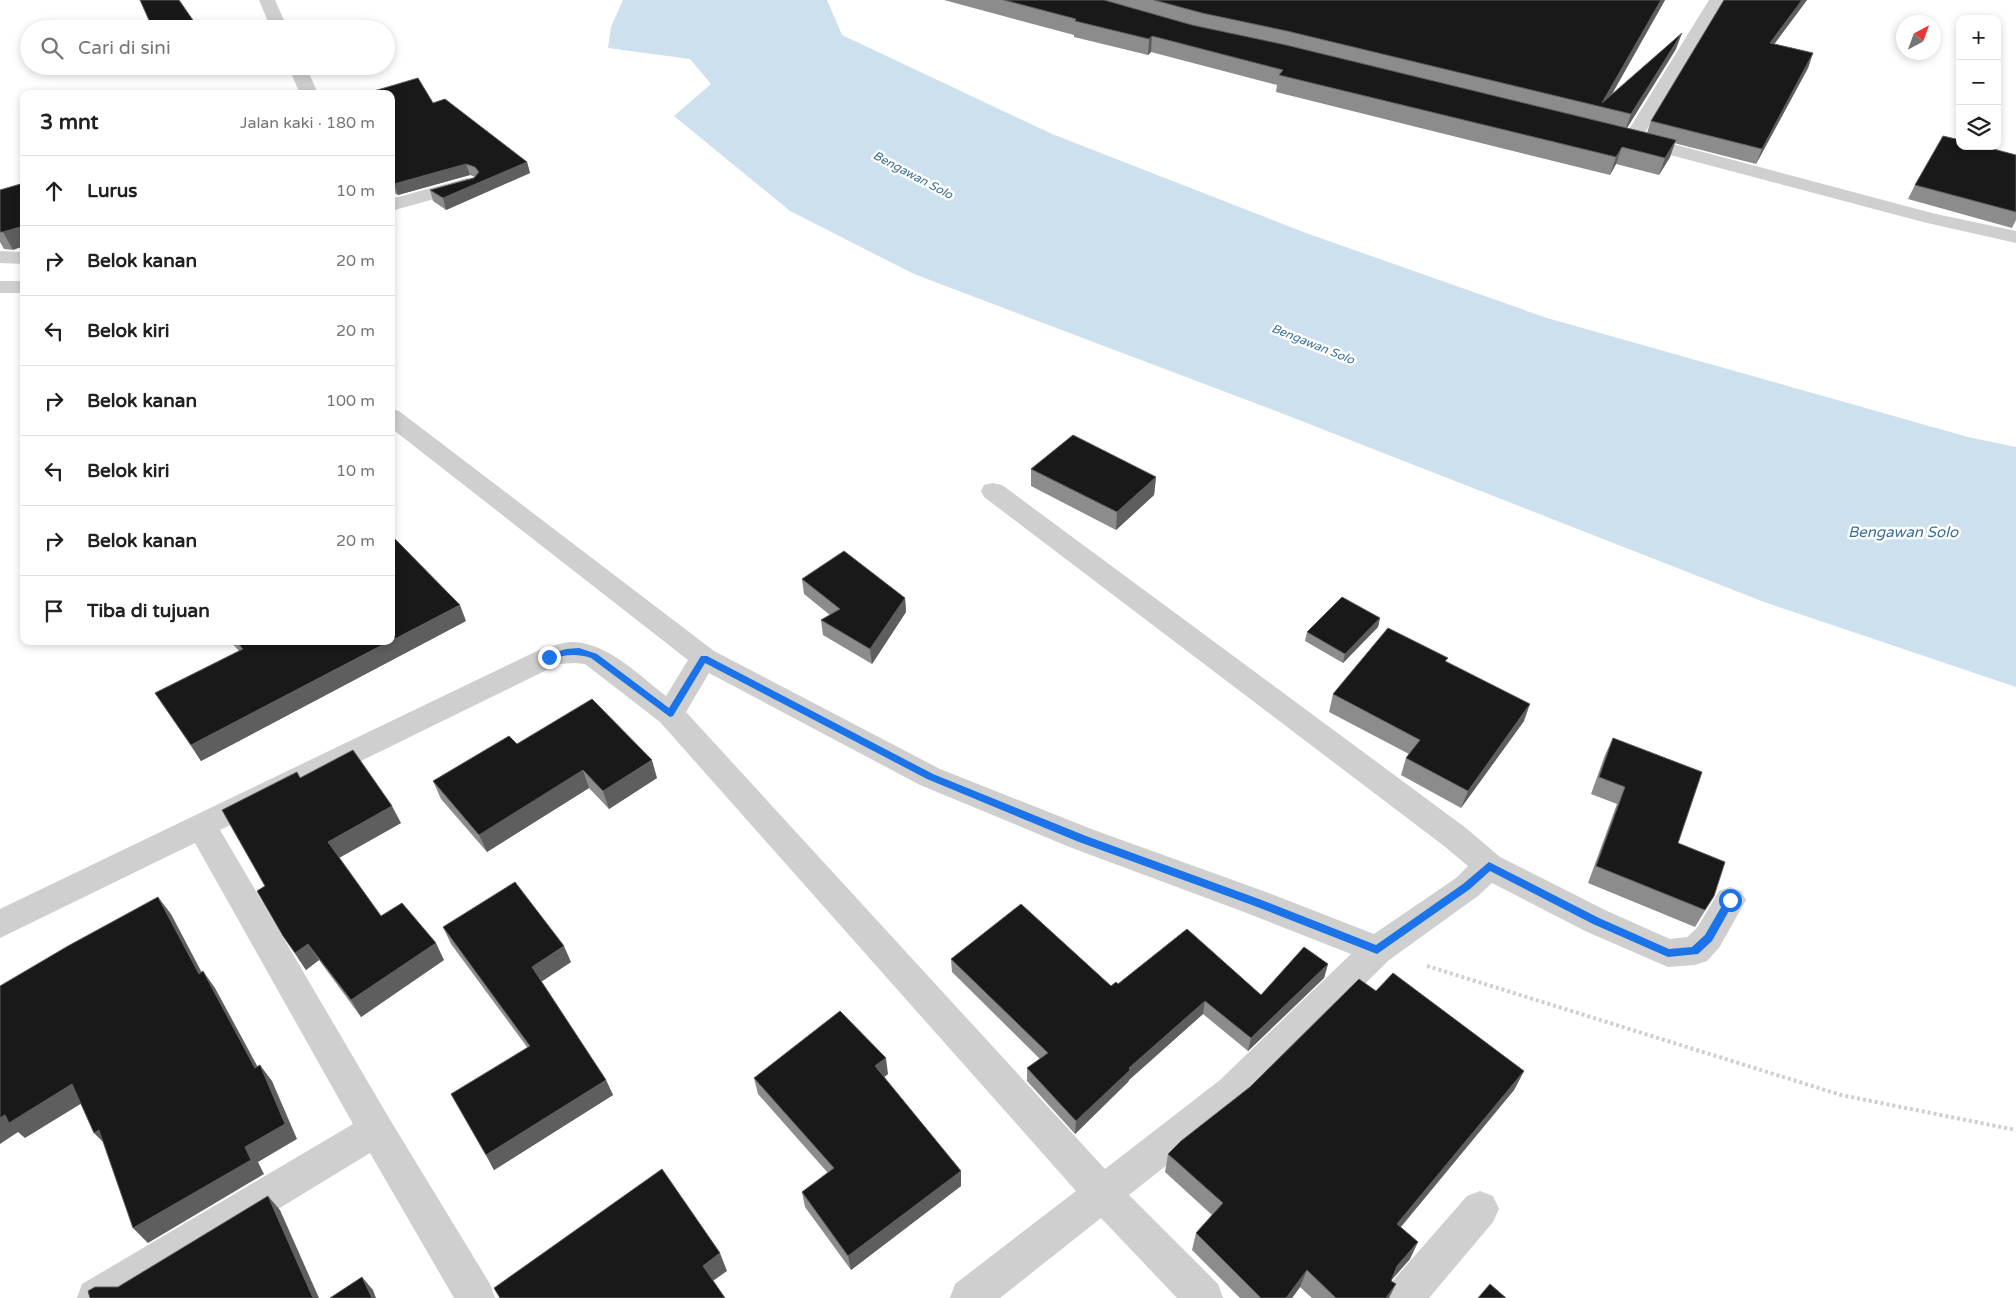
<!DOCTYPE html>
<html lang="id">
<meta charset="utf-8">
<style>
:root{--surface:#fff;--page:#f2f2f2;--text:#202124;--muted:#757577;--line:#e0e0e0}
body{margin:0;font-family:"Varela Round",sans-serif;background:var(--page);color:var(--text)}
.controls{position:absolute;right:15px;top:15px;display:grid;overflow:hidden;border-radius:10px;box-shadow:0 2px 8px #0003}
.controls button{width:45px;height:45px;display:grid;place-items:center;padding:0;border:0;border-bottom:1px solid var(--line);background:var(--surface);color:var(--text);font:25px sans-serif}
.compass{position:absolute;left:1896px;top:15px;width:45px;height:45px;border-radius:50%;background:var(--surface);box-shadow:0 2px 8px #0003;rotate:41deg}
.stop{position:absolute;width:15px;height:15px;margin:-11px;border:4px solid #1a73e8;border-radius:50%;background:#fff}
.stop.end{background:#1a73e8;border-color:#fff;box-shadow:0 1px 5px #0008}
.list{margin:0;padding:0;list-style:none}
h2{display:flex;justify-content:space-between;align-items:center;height:65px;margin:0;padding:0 20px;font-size:21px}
h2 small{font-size:16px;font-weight:400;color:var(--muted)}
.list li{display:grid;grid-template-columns:32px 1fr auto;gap:15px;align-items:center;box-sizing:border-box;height:70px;padding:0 20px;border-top:1px solid var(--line)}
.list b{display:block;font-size:19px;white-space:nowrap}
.list em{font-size:16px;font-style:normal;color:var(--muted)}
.icon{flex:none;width:28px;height:28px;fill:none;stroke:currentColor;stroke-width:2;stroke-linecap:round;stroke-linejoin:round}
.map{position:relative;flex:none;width:2016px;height:1298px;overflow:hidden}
.search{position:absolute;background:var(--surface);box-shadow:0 2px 8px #0003;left:20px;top:20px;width:375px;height:55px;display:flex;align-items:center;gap:12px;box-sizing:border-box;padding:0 18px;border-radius:28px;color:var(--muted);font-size:19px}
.panel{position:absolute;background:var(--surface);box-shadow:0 2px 8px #0003;left:20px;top:90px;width:375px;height:555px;border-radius:10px}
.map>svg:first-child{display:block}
.water{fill:#cde0ee}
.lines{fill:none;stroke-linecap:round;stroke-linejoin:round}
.path{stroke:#cfcfcf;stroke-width:4;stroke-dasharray:3 3;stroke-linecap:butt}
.minor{fill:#cfcfcf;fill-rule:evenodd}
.wall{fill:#8c8c8c}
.shaded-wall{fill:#5e5e5e}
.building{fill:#191919;stroke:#5e5e5e}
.route{fill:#1a73e8}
.labels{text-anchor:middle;stroke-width:5;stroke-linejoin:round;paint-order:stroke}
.far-water-label{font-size:12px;font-style:italic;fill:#3d7098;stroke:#fff}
.water-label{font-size:15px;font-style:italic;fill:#3d7098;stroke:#fff}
</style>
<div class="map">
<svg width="2016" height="1298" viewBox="0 0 2016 1298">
<rect width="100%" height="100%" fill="#fff"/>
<polygon class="water" points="623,0 827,0 842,35 1052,134 1306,233 1547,318 1968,437 2016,447 2016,687 1764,602 1281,413 914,274 790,211 674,116 711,84 690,59 608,48 611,27"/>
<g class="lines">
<polyline class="path" points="1427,966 1841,1095 2016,1130"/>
<g class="minor">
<polygon points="259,0 275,0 288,29 271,29"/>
<polygon points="1709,0 1725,0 1643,136 1932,213 2016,231 2016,243 1923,222 1625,143 1623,139"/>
<polygon points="288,66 306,66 318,94 300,94"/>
<polygon points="467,178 474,180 477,184 474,188 391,211 391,199"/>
<polygon points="0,251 24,252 24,264 0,263"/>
<rect x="0" y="281" width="24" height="12"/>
<path d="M391 409 399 411 714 651 940 769 1094 830 1266 892 1374 934 1456 878 1468 866 1444 846 984 497 981 491 984 485 993 483 1002 485 1466 828 1500 857 1607 911 1670 939 1687 937 1697 928 1719 891 1730 887 1741 891 1746 900 1719 948 1707 961 1695 965 1668 967 1585 931 1492 883 1478 896 1389 960 1244 1104 1129 1195 1218 1284 1223 1298H1177L1101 1218 1000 1298H950L955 1284 1076 1191 660 722 585 664 574 663 559 664 220 830 389 1118 490 1284 495 1298H454L370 1153 132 1298H77L82 1284 353 1124 195 843 0 938V909L539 650C550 647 562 642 573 642 608 643 640 676 666 696L688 660 391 428ZM709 673 920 785 1072 848 1244 912 1351 954 1220 1080 1105 1169 686 712Z"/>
<polygon points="1480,1191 1493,1196 1499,1209 1493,1222 1429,1298 1385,1298 1390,1284 1467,1196"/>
</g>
</g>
<g class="wall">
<polygon points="944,0 1665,0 1611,96 1676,49 1627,128 1647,133 1651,121 1724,0 1807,0 1774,44 1813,53 1808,68 1756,164 1674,143 1670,157 1659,175 1616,164 1610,175 1276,92 1277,85 1151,52 1148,55 1074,37 1074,35"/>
<polygon points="391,94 433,103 527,162 530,173 446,210 433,201 430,190 475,177 470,175 398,195 391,191"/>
<polygon points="2016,155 2016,220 2012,228 1908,199 1915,185"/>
<polygon points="0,190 13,250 4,249 0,242"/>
<polygon points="1031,469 1156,477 1154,495 1116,530 1031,486"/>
<polygon points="802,579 905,598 906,612 872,664 823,635 821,620 830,615 804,594"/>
<polygon points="1380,618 1378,627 1343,663 1305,641 1307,632"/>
<polygon points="466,621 201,761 155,693 239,651 230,641 391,641"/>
<polygon points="1446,662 1524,721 1461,808 1401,775 1406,758 1409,754 1329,712 1333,694"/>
<polygon points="1613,738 1678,843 1714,896 1695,927 1588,883 1617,804 1591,794 1605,755"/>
<polygon points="517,744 657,778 609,809 589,788 487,852 441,799 433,781"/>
<polygon points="300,778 401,823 339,858 381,916 444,960 361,1017 319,960 306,970 283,936 265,886"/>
<polygon points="443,927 571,962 541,982 606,1080 613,1095 494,1170 486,1155 527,1047 451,944"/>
<polygon points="951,959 1111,986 1118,984 1261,995 1328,964 1324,978 1248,1051 1203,1014 1129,1080 1128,1082 1075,1134 1027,1081 1027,1068 1040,1059 952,972"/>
<polygon points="1376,991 1524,1071 1514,1090 1401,1227 1410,1259 1392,1279 1389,1298 1312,1298 1300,1287 1292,1298 1240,1298 1192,1250 1196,1233 1212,1215 1165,1172 1168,1154"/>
<polygon points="888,1074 884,1077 961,1186 851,1270 805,1207 802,1192 828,1173 758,1094 754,1078"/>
</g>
<g class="shaded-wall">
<polygon points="1661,0 1665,0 1604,108 1602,103"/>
<polygon points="1802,0 1807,0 1764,58 1770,43"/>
<polygon points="1682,33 1676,49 1625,131 1631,114"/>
<polygon points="1152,36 1151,52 1148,55 1149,39"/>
<polygon points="1813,53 1808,68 1756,164 1762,149"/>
<polygon points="1676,140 1670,157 1659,175 1665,158"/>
<polygon points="1622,147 1616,164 1610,175 1616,157"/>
<polygon points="527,162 530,173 446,210 443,198"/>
<polygon points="466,164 470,175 398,195 394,184"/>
<polygon points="24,226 24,246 13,250 3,232"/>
<polygon points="1156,477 1154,495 1116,530 1117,512"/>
<polygon points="905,598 906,612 872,664 870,649"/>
<polygon points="460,605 466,621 201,761 191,745"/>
<polygon points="1380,618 1378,627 1343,663 1345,654"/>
<polygon points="1530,704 1524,721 1461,808 1468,791"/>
<polygon points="652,760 657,778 609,809 603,791"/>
<polygon points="583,770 589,788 487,852 479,835"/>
<polygon points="392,806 401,823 337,859 328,842"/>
<polygon points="158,897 171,914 211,990 199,974"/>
<polygon points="436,943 444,960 361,1017 351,1000"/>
<polygon points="308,944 319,960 306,970 295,953"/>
<polygon points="564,946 571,962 539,983 532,967"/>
<polygon points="1328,964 1324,978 1248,1051 1251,1038"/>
<polygon points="203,971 215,988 267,1084 255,1068"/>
<polygon points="1205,1001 1203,1014 1129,1080 1128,1082 1075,1134 1076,1121 1129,1068"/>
<polygon points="886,1058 888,1074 878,1082 875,1066"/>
<polygon points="260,1065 272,1081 297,1139 258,1162 264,1174 148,1243 133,1228"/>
<polygon points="1524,1071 1514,1090 1389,1241 1397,1224"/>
<polygon points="606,1080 613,1095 494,1170 486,1155"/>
<polygon points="72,1084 87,1100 25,1138 18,1132 0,1144 0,1118 5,1115"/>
<polygon points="99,1130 109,1148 94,1133"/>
<polygon points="961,1171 961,1186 851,1270 848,1256"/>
<polygon points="268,1196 280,1210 319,1298 313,1298"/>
<polygon points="1418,1242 1410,1259 1389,1283 1397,1266"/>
<polygon points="720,1253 727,1271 710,1283 703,1266"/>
<polygon points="1307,1270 1300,1287 1292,1298 1286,1298"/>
<polygon points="362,1277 373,1290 376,1298 372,1298"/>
<polygon points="1396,1284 1389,1298 1386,1298"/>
</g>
<g class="building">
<polygon points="140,0 179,0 199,29 153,29"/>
<polygon points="1004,0 1104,0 1192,25 1286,45 1676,140 1665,158 1622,147 1616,157 1279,75 1283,70 1152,36 1149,39 1075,21 1076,19"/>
<polygon points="1154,0 1661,0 1602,103 1682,33 1631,114 1287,31 1202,13"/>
<polygon points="1724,0 1802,0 1770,43 1813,53 1762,149 1651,121"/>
<polygon points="418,78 433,103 445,99 527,162 443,198 430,190 474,178 479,172 475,167 466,164 394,184 391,182 391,94 364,94"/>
<polygon points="1943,136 1960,140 1960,146 1982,146 2016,155 2016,212 1915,185"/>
<polygon points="24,183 24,226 3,232 0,232 0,190"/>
<polygon points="1073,435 1156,477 1117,512 1031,469"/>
<polygon points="391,536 392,536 460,605 391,641"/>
<polygon points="844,551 905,598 870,649 821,620 840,609 802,579"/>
<polygon points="1342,597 1380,618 1345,654 1307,632"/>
<polygon points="1388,628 1448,658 1445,661 1530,704 1468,791 1406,758 1420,740 1333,694"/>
<polygon points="236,641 390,641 191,745 155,693 243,649"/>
<polygon points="592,699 652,760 603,791 583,770 479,835 433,781 509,736 517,744"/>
<polygon points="1613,738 1702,772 1678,843 1725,862 1714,896 1705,910 1596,866 1625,787 1599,777"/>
<polygon points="353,750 392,806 328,842 381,916 402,903 436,943 351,1000 308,944 295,953 283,936 257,891 265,886 222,810 297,772 300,778"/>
<polygon points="515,882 564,946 532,967 606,1080 486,1155 451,1094 530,1046 443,927"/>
<polygon points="158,897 199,974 203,971 255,1068 260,1065 285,1124 245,1147 251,1160 133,1228 99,1130 94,1133 72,1084 9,1123 5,1115 0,1118 0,986 68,946"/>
<polygon points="1021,904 1111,986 1116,982 1118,984 1187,929 1261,995 1304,947 1328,964 1251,1038 1205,1001 1129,1068 1130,1070 1076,1121 1027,1068 1048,1053 951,959"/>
<polygon points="1393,973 1524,1071 1397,1224 1418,1242 1397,1266 1391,1281 1396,1284 1386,1298 1336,1298 1307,1270 1286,1298 1261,1298 1196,1233 1223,1203 1168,1154 1181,1141 1250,1087 1359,979 1376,991"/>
<polygon points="840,1011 886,1058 875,1066 961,1171 848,1256 802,1192 834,1168 754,1078"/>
<polygon points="662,1169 720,1253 703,1266 725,1298 500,1298 494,1288"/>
<polygon points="268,1196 313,1298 90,1298 88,1291 95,1287 118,1287"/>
<polygon points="362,1277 372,1298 330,1298"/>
<polygon points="1490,1284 1506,1298 1478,1298"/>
</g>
<path class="route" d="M579 648 597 654 669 708 701 656H707L933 774 1086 836 1259 899 1376 945 1463 884 1489 862 1599 918 1669 949 1692 947 1705 935 1727 897 1730 896 1735 900 1712 941 1698 954 1668 957 1593 924 1490 871 1470 889 1377 954 1252 905 1079 842 927 779 705 663 673 716 670 717 591 658C575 653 564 655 549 660L545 657 546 655 566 649Z"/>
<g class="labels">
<g class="far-water-label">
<text transform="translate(913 175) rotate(28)" y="4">Bengawan Solo</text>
<text transform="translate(1313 344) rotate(22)" y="4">Bengawan Solo</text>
</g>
<g class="water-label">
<text x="1903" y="537">Bengawan Solo</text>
</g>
</g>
</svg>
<div class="controls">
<button>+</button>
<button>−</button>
<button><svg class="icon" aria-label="layers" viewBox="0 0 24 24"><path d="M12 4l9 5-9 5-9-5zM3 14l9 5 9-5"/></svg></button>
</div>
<svg class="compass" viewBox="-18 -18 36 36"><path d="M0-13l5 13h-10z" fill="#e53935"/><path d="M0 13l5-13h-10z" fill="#757577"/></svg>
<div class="stop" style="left:1730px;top:900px"></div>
<div class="stop end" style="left:549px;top:657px"></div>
<div class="search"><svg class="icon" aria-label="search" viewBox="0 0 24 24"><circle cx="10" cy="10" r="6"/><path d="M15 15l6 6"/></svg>Cari di sini</div>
<section class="panel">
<h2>3 mnt<small>Jalan kaki · 180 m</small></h2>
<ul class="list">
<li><svg class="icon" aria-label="ahead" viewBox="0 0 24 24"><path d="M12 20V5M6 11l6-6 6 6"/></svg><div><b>Lurus</b></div><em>10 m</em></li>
<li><svg class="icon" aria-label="right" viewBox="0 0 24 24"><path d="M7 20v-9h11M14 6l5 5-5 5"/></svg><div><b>Belok kanan</b></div><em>20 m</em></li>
<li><svg class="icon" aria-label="left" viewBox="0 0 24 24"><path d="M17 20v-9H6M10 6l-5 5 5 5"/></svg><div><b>Belok kiri</b></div><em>20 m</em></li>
<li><svg class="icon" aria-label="right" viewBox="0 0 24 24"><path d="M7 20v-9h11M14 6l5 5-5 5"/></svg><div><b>Belok kanan</b></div><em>100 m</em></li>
<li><svg class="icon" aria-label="left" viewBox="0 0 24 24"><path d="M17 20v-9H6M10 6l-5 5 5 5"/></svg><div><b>Belok kiri</b></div><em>10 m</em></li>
<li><svg class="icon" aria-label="right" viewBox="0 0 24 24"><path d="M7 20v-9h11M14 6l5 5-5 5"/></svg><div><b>Belok kanan</b></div><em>20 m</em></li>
<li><svg class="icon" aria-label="arrive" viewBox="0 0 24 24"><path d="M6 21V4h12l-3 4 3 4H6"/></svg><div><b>Tiba di tujuan</b></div></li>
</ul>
</section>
</div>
